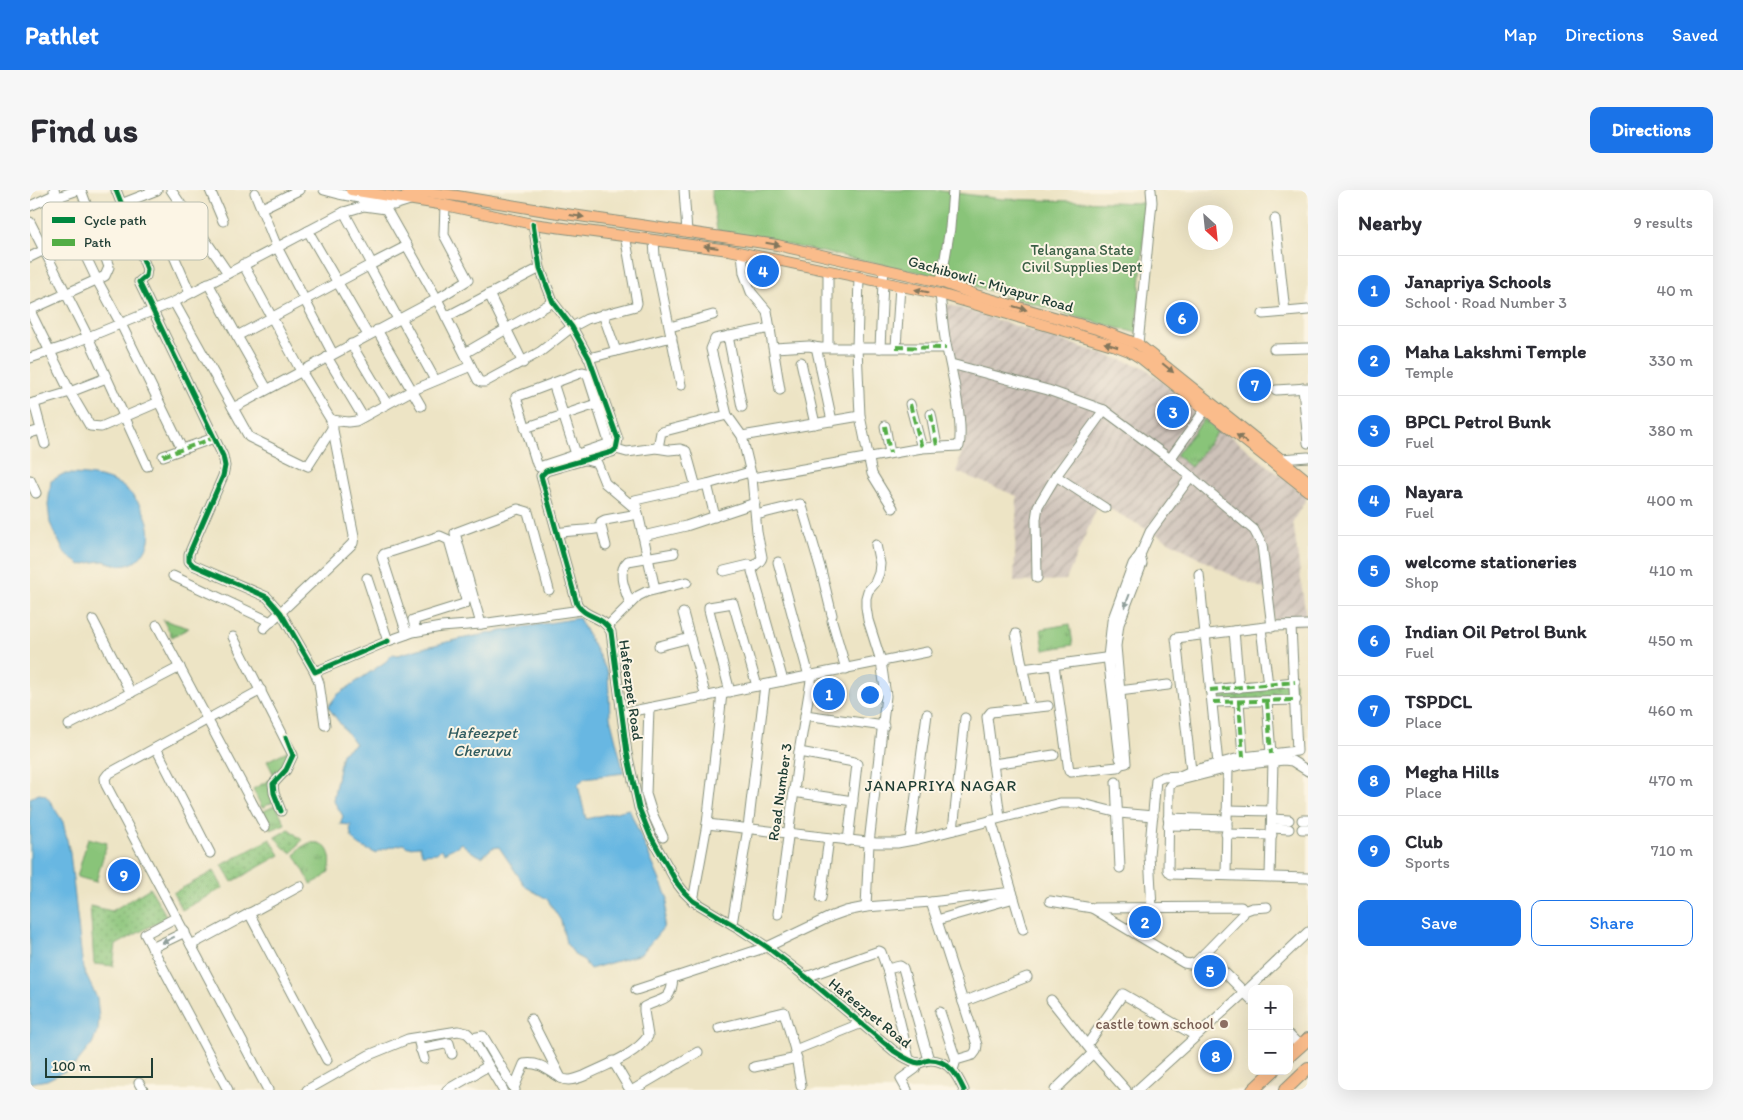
<!DOCTYPE html>
<meta charset="utf-8">
<style>
:root{--surface:#fff;--page:#f7f7f7;--text:#2b2b33;--muted:#7c7c81;--line:#e1e1e2;--accent:#1a73e8}
body{margin:0;font-family:Itim,sans-serif;background:var(--page);color:var(--text)}
.controls{position:absolute;right:15px;bottom:15px;display:grid;overflow:hidden;border-radius:10px;box-shadow:0 5px 20px #0002}
.controls button{width:45px;height:45px;display:grid;place-items:center;padding:0;border:0;border-bottom:1px solid var(--line);background:var(--surface);color:var(--text);font:25px sans-serif}
.compass{position:absolute;left:1158px;top:15px;width:45px;height:45px;border-radius:50%;background:var(--surface);box-shadow:0 5px 20px #0002;rotate:153deg}
.scale{position:absolute;left:15px;bottom:12px;width:108px;box-sizing:border-box;padding-left:5px;border:2px solid #1f3d34;border-top:0;font-size:14px;line-height:18px;white-space:nowrap;color:#1f3d34;-webkit-text-stroke:4px #fcf5e5;paint-order:stroke}
.you{position:absolute;left:839px;top:504px;width:18px;height:18px;margin:-12px;border:4px solid #fff;border-radius:50%;background:#1a73e8;box-shadow:0 0 0 8px #1a73e833}
.badge{display:grid;place-items:center;width:32px;height:32px;border-radius:50%;background:var(--accent);color:#fff;font-size:16px;font-weight:700}
.pin{position:absolute;translate:-50% -50%;border:2px solid #fff;box-shadow:0 1px 5px #0006}
.list{margin:0;padding:0;list-style:none}
h2{display:flex;justify-content:space-between;align-items:center;height:65px;margin:0;padding:0 20px;font-size:21px}
h2 small{font-size:16px;font-weight:400;color:var(--muted)}
.list li{display:grid;grid-template-columns:32px 1fr auto;gap:15px;align-items:center;box-sizing:border-box;height:70px;padding:0 20px;border-top:1px solid var(--line)}
.list b{display:block;font-size:19px;white-space:nowrap}
.list p{margin:0;font-size:16px;white-space:nowrap;color:var(--muted)}
.list em{font-size:16px;font-style:normal;color:var(--muted)}
.actions{display:flex;gap:10px;padding:15px 20px}
.actions a{flex:1;padding:11px 0;border:1px solid var(--accent);border-radius:10px;text-align:center;font-size:18px;color:var(--accent)}
.actions .main{background:var(--accent);color:#fff}
.map{position:relative;flex:none;width:1278px;height:900px;overflow:hidden;border-radius:10px}
header{display:flex;align-items:center;gap:30px;box-sizing:border-box;height:70px;padding:0 25px;background:var(--accent);color:#fff}
header strong{font-size:24px}
nav{display:flex;gap:28px;margin-inline-start:auto;font-size:18px}
.intro{display:flex;align-items:center;justify-content:space-between;box-sizing:border-box;height:120px;padding:0 30px}
h1{margin:0;font-size:35px}
.button{padding:12px 22px;border-radius:10px;background:var(--accent);color:#fff;font-size:18px;font-weight:700}
main{display:flex;gap:30px;padding:0 30px}
aside{flex:1;background:var(--surface);border-radius:10px;box-shadow:0 5px 20px #0002}
.map>svg:first-child{display:block}
.industrial{fill:url(#industrial-furrows)}
.grass{fill:url(#grass-tufts);stroke:#548056}
.park{fill:url(#park-dots);stroke:#548056}
.garden{fill:#89c479;stroke:#548056}
.water{fill:#67b7e2;stroke:#437a8b}
.lines{fill:none;stroke-linecap:round;stroke-linejoin:round}
.minor-casing{stroke:#86907c;stroke-width:11}
.major-casing{stroke:#86907c;stroke-width:12}
.highway-casing{stroke:#86907c;stroke-width:14}
.minor{stroke:#fff;stroke-width:9}
.major{stroke:#fabc8b;stroke-width:10}
.highway{stroke:#fabc8b;stroke-width:12}
.quiet{stroke:#52ad45;stroke-width:4;stroke-dasharray:8 4;stroke-linecap:butt}
.cycleway-casing{stroke:#fcf5e5;stroke-width:8}
.cycleway{stroke:#00873e;stroke-width:5}
.oneway{fill:#82765b}
.oneway2{fill:#8f9e9a}
.education-dot{fill:#8d6e63;stroke:#fcf5e5;stroke-width:2}
.labels{text-anchor:middle;stroke-width:4;stroke-linejoin:round;paint-order:stroke}
.park-label{font-size:15px;fill:#3a5f45;stroke:#fcf5e5}
.street-label{font-size:15px;fill:#1f3d34;stroke:#fcf5e5}
.education-label{font-size:15px;fill:#785e54;stroke:#fcf5e5;text-anchor:end}
.water-label{font-size:16px;font-style:italic;fill:#315c60;stroke:#fcf5e5}
.neighbourhood-label{font-size:16px;letter-spacing:1px;fill:#1f3d34;stroke:#fcf5e5}
.key{fill:#fcf5e5;stroke:#babeb0;stroke-width:1}
.key-label{font-size:14px;fill:#1f3d34}
</style>
<header>
<strong>Pathlet</strong>
<nav><a>Map</a><a>Directions</a><a>Saved</a></nav>
</header>
<div class="intro"><h1>Find us</h1><a class="button">Directions</a></div>
<main>
<div class="map">
<svg width="1278" height="900" viewBox="0 0 1278 900">
<defs>
<pattern id="industrial-furrows" width="10" height="10" patternUnits="userSpaceOnUse" patternTransform="scale(1.25)"><rect width="10" height="10" fill="#cec2b9"/><path d="M-1 1l2-2M0 10L10 0M9 11l2-2" fill="none" stroke="#a79f97"/></pattern>
<pattern id="grass-tufts" width="24" height="20" patternUnits="userSpaceOnUse" patternTransform="scale(1.25)"><rect width="24" height="20" fill="#89c479"/><path d="M3 7l-1-3M5 7V3M7 7l1-3M15 17l-1-3M17 17v-4M19 17l1-3" fill="none" stroke="#6fa064"/></pattern>
<pattern id="park-dots" width="8" height="8" patternUnits="userSpaceOnUse" patternTransform="scale(1.25)"><rect width="8" height="8" fill="#89c479"/><path d="M2 2h.1M6 6h.1" fill="none" stroke="#6fa064" stroke-width="1.8" stroke-linecap="round"/></pattern>
</defs>
<rect width="100%" height="100%" fill="#fcf5e5"/>
<filter id="ink" filterUnits="userSpaceOnUse"><feTurbulence type="fractalNoise" baseFrequency=".02" numOctaves="2"/><feDisplacementMap in="SourceGraphic" scale="10" xChannelSelector="R" yChannelSelector="G"/><feConvolveMatrix kernelMatrix="1 2 1 2 8 2 1 2 1" color-interpolation-filters="sRGB"/></filter>
<filter id="wash" filterUnits="userSpaceOnUse"><feTurbulence type="fractalNoise" baseFrequency=".0096" numOctaves="4" result="noise"/><feDisplacementMap in="SourceGraphic" scale="20" xChannelSelector="R" yChannelSelector="G"/><feGaussianBlur stdDeviation="1.12" result="paint"/><feColorMatrix in="noise" values="0 0 0 0 0 0 0 0 0 0 0 0 0 0 0 0 0 1.4 0 .05"/><feComposite in="paint" operator="in"/></filter>
<g filter="url(#wash)">
<rect width="100%" height="100%" fill="#ede4c5"/>
<polygon class="industrial" points="911,112 1114,177 1277,307 1263,331 1277,435 1244,436 1241,402 1199,384 1069,313 1036,390 984,392 987,306 927,282 934,250"/>
<g class="grass">
<polygon points="1174,229 1189,240 1161,277 1146,265"/>
<polygon points="133,430 159,438 142,447"/>
<polygon points="1040,434 1043,455 1014,460 1011,439"/>
<polygon points="257,561 259,562 255,575 244,585 237,571"/>
<polygon points="241,589 245,611 232,618 223,599"/>
<polygon points="246,615 255,634 241,640 232,622"/>
<path d="M279 653C283 653 287 652 291 654 301 658 303 674 298 683 294 688 287 691 281 694L265 665 270 658Z"/>
</g>
<g class="park">
<polygon points="1265,492 1266,510 1183,512 1180,500"/>
<polygon points="259,639 272,650 262,663 254,658 245,647"/>
<polygon points="240,649 250,665 202,692 192,675"/>
<polygon points="184,681 193,698 152,720 143,703"/>
<polygon points="120,698 137,727 86,755 83,776 64,774 60,716 82,721"/>
</g>
<g class="garden">
<polygon points="681,0 904,0 972,9 1116,13 1107,143 1046,127 921,89 687,40"/>
<polygon points="58,648 77,653 66,692 47,687"/>
</g>
<g class="water">
<path d="M33 284C51 284 73 285 89 294 109 306 130 340 114 362 110 368 106 372 100 374 91 378 82 373 74 371 67 371 58 373 51 375L35 364 20 333 18 315 21 291Z"/>
<path d="M549 428 578 483 580 527 594 583 554 588 548 595 556 629 599 619 638 709 633 738 611 764 560 779 552 769 546 766 536 753 531 731 517 709 496 697 469 657 462 658 452 667 442 662 431 653C426 658 420 659 414 663L411 659 407 663 392 664 390 656 378 657 373 654C364 657 352 658 345 663 332 657 317 652 321 635L310 634 313 626 303 610 312 563 325 554 298 517 307 505 355 472 363 464 368 465C427 447 489 438 549 428Z"/>
<polygon points="9,604 15,605 20,611 33,632 40,663 53,779 67,808 69,828 68,840 62,854 43,877 17,890 0,893 0,608"/>
</g>
</g>
<g filter="url(#ink)">
<g class="lines">
<g class="minor-casing">
<g id="minor">
<polyline points="24,0 67,90 91,134 152,259"/>
<polyline points="86,0 117,79 116,86 109,92 193,266 195,276 193,286 159,364 159,371 163,375 237,407 251,423 285,482 358,451"/>
<polyline points="141,0 198,83"/>
<polyline points="180,0 193,31"/>
<polyline points="294,0 309,4 364,15 380,10"/>
<polyline points="654,0 657,42"/>
<polyline points="225,3 247,57 303,164"/>
<polyline points="28,7 48,0"/>
<polyline points="91,14 127,0"/>
<polyline points="0,16 26,4"/>
<polyline points="232,18 269,0"/>
<polyline points="127,27 160,103"/>
<polyline points="1245,29 1255,122"/>
<polyline points="0,32 58,147 117,276"/>
<path d="M503 34 510 78 523 112 542 137 559 168 588 249 586 259 582 262 516 281 511 286 547 414C556 429 573 425 581 442L597 563 609 618 620 645 647 693 654 702 663 711 710 739 737 757 776 787 864 861C871 865 880 872 889 873 892 873 896 870 900 870 919 870 927 885 934 900"/>
<polyline points="100,38 152,16"/>
<polyline points="278,41 338,145"/>
<polyline points="624,50 625,67 651,195"/>
<polyline points="712,63 714,83 721,102 737,121 750,200"/>
<polyline points="0,67 45,45"/>
<polyline points="213,74 271,181 301,230 324,346 323,353 317,359 234,438"/>
<polyline points="342,74 377,56 407,109 448,190 451,192 455,192 510,162 542,137 557,129 606,116 607,113 595,45"/>
<polyline points="339,76 368,129"/>
<polyline points="829,87 827,158 830,226 842,284 863,318"/>
<polyline points="911,92 920,38 923,0"/>
<polyline points="178,93 207,146 342,74 314,22"/>
<polyline points="459,104 493,173"/>
<polyline points="144,112 219,247 278,276 303,237"/>
<polyline points="0,120 75,86 79,77 51,0"/>
<polyline points="0,121 40,202 60,236 71,237 129,212"/>
<polyline points="573,124 586,161"/>
<polyline points="1233,124 1278,120"/>
<polyline points="416,127 510,78"/>
<polyline points="371,128 405,190"/>
<polyline points="640,137 683,125"/>
<path d="M741 138 685 149 681 159 697 225 712 246 722 288 727 342 732 367C731 374 722 374 722 381L753 491"/>
<polyline points="347,140 391,216"/>
<polyline points="207,146 237,199"/>
<polyline points="698,146 712,217"/>
<polyline points="321,154 357,214"/>
<polyline points="1108,154 1122,12 1121,0"/>
<polyline points="798,157 798,81"/>
<polyline points="866,157 870,96"/>
<polyline points="744,158 779,156 789,158"/>
<polyline points="850,158 853,92 854,80"/>
<polyline points="1244,159 1278,158"/>
<polyline points="435,163 523,112"/>
<polyline points="297,167 333,227"/>
<polyline points="0,168 36,156 144,112 314,22 334,16 356,19 377,56"/>
<polyline points="559,168 642,147"/>
<polyline points="771,172 785,234"/>
<polyline points="921,174 1018,200 1074,220 1140,269 1224,340 1232,355 1242,437"/>
<polygon points="553,182 557,183 579,252 578,254 509,277 507,274 486,207"/>
<polyline points="523,193 546,264"/>
<polyline points="1273,198 1278,253"/>
<polyline points="1246,200 1278,198"/>
<polyline points="4,213 15,254"/>
<polyline points="0,214 40,202 76,188"/>
<polyline points="880,214 892,258"/>
<polyline points="203,218 407,109 438,90 414,45 415,15"/>
<polyline points="901,224 907,256"/>
<polyline points="301,230 318,232 326,231 381,201 441,176"/>
<polyline points="802,231 787,161 789,158 916,158"/>
<polyline points="855,236 860,263"/>
<polyline points="495,238 572,212"/>
<polyline points="0,243 11,240"/>
<polyline points="712,246 830,226"/>
<polyline points="628,258 631,242 697,225"/>
<polyline points="586,259 597,262 626,258 639,260 650,259 656,261 666,297"/>
<polyline points="133,266 184,248"/>
<polyline points="1140,269 1175,220"/>
<polyline points="1251,269 1278,267"/>
<polyline points="556,270 567,273 575,293 607,320"/>
<polyline points="1026,286 1075,318"/>
<path d="M722 288 892 258 929 256C934 234 922 182 917 159 913 141 912 122 910 104"/>
<polyline points="0,290 6,303"/>
<polyline points="677,294 685,327"/>
<polyline points="726,325 770,314 772,316 791,380 802,425"/>
<path d="M527 343C542 340 556 341 571 338"/>
<polyline points="613,346 656,336 725,313"/>
<polyline points="576,356 571,336 571,332 575,330 608,324"/>
<polyline points="748,372 779,486"/>
<polyline points="694,381 719,375 724,376"/>
<polyline points="1169,384 1188,574"/>
<polyline points="143,386 241,432"/>
<polyline points="337,388 358,451 383,442 411,437 451,434 551,420"/>
<polyline points="1007,388 1006,329 1008,316 1026,286 1074,220"/>
<polyline points="625,399 605,310 677,294 720,282"/>
<path d="M600 413C595 400 586 382 598 371L644 363"/>
<polyline points="653,423 676,507"/>
<polyline points="63,430 101,503"/>
<polyline points="802,431 816,479"/>
<polyline points="451,434 425,343 488,319 498,322 519,400"/>
<polyline points="127,435 235,637"/>
<polyline points="578,436 608,406 616,402 657,392"/>
<polyline points="1231,438 1238,495"/>
<polyline points="1204,441 1209,498"/>
<polyline points="377,444 352,367 354,364 410,346 419,350 436,410 434,414 383,430 386,441"/>
<polyline points="986,444 999,510"/>
<polyline points="203,447 263,565 256,580 243,594 244,603 251,621"/>
<polyline points="629,456 660,448"/>
<polyline points="1024,475 1039,581 1041,582 1088,577 1091,574 1096,573 1086,456 1089,434 1112,374 1110,365"/>
<polyline points="993,479 1082,467"/>
<polyline points="285,482 289,493 295,535"/>
<polyline points="231,500 78,584 75,588 76,595 238,900"/>
<polyline points="1180,500 1265,492"/>
<polyline points="1089,501 1138,495"/>
<polyline points="700,502 679,420 679,417 703,413 727,496"/>
<polyline points="1237,511 1241,564"/>
<polyline points="1183,512 1266,510"/>
<polyline points="1209,512 1213,567"/>
<polyline points="619,518 616,604 622,623 633,647"/>
<polyline points="593,523 897,462"/>
<polyline points="775,525 854,536"/>
<polyline points="39,535 150,477"/>
<polyline points="687,550 692,503"/>
<polyline points="126,558 180,663"/>
<polyline points="769,562 824,572 827,574 818,651"/>
<polyline points="1090,568 1078,467 1082,431 1103,374 1110,365 1120,342 1161,286"/>
<polyline points="963,574 1024,565"/>
<polyline points="1161,581 1146,448 1244,436 1278,435"/>
<polyline points="1278,581 1262,571 1254,570 1210,575 1143,592 1139,597 1138,680 1141,684 1278,688"/>
<polyline points="1086,592 1090,678"/>
<polyline points="763,602 823,611"/>
<polyline points="1197,620 1242,621"/>
<polyline points="970,627 957,527 961,522 1018,516"/>
<polyline points="1138,628 1197,630"/>
<polyline points="1242,629 1259,630"/>
<polyline points="961,630 993,739"/>
<polyline points="1272,630 1278,630"/>
<polyline points="677,634 846,653 867,653 889,649 1030,613 1049,613 1089,623 1123,626"/>
<polyline points="1138,635 1197,636"/>
<polyline points="1242,638 1259,639"/>
<polyline points="1272,639 1278,639"/>
<polyline points="923,640 935,528"/>
<polyline points="1196,644 1242,645"/>
<polyline points="880,650 897,524"/>
<polyline points="1196,685 1198,577"/>
<polyline points="1240,686 1243,571"/>
<polyline points="791,708 799,648"/>
<polyline points="663,711 677,634 686,556"/>
<polyline points="1020,711 1062,718 1211,717 1214,721"/>
<polyline points="901,712 947,855 946,861 943,865 926,870 923,880"/>
<polyline points="836,717 839,653 856,506 851,471 838,430 836,417 836,408 838,401 845,393 849,383 850,374 846,355"/>
<polyline points="1062,718 1154,773 1160,774 1166,772 1213,724 1214,721 1222,718 1237,717"/>
<polyline points="1122,718 1119,665 1126,590 1133,587 1150,586 1161,581 1213,567 1267,561 1261,436"/>
<polyline points="219,723 297,870"/>
<polyline points="748,724 769,562 782,485"/>
<polyline points="147,727 115,744 198,900"/>
<polyline points="907,730 984,708"/>
<polyline points="702,734 718,638 735,495"/>
<polyline points="161,755 270,696"/>
<polyline points="122,758 155,742"/>
<polyline points="1175,763 1222,810"/>
<polyline points="857,779 879,869"/>
<polyline points="776,787 849,761 851,762 857,779 870,776 873,778 899,870"/>
<polyline points="606,800 737,757 802,726 816,721 836,717 901,712 982,702"/>
<polyline points="1021,810 1063,863 1096,900"/>
<polyline points="933,812 997,787"/>
<polyline points="910,822 926,870"/>
<path d="M501 829 531 888C538 892 546 889 554 886 574 876 606 865 618 846L614 821V817C633 807 641 813 643 788"/>
<polyline points="689,838 754,822 765,860 771,896"/>
<polyline points="1259,845 1270,856"/>
<polyline points="442,848 453,846 485,900"/>
<polyline points="389,853 394,869"/>
<polyline points="1057,855 1093,804 1166,846"/>
<polyline points="390,859 419,853 422,864"/>
<polyline points="765,860 832,833"/>
<polyline points="583,871 600,900"/>
<polyline points="724,877 767,868"/>
<polyline points="109,893 113,900"/>
<path d="M484 898 494 874C509 871 519 881 531 888"/>
<polyline points="277,900 339,865 378,849 428,841 437,843 442,848 473,900"/>
<polyline points="417,900 458,876"/>
<polyline points="603,900 668,862"/>
<polyline points="877,900 871,889 885,879 888,873"/>
<polyline points="1025,900 1063,863"/>
<polyline points="1107,900 1214,803 1278,742"/>
</g>
</g>
<g class="major-casing">
<g id="major">
<polyline points="321,0 415,15 503,34 699,60 910,104 1086,156 1099,161 1112,169 1278,301"/>
<polyline points="377,0 427,6 522,22 747,55 911,92 946,105 1070,140 1108,154 1278,291"/>
</g>
</g>
<g class="highway-casing">
<g id="highway">
<polyline points="1259,866 1278,849"/>
<polyline points="1223,900 1243,881"/>
<polyline points="1255,900 1278,878"/>
</g>
</g>
<use href="#minor" class="minor"/>
<use href="#major" class="major"/>
<use href="#highway" class="highway"/>
<g class="quiet">
<polyline points="866,157 916,158"/>
<polyline points="880,214 892,258"/>
<polyline points="901,224 907,256"/>
<polyline points="855,236 860,263"/>
<polyline points="133,266 184,248"/>
<polyline points="1180,500 1265,492"/>
<polyline points="1237,511 1241,564"/>
<polyline points="1183,512 1266,510"/>
<polyline points="1209,512 1213,567"/>
</g>
<g class="cycleway-casing">
<g id="cycleway">
<polyline points="86,0 117,79 116,86 109,92 193,266 195,276 193,286 159,364 159,371 163,375 237,407 251,423 285,482 358,451"/>
<path d="M503 34 510 78 523 112 542 137 559 168 588 249 586 259 582 262 516 281 511 286 547 414C556 429 573 425 581 442L597 563 609 618 620 645 647 693 654 702 663 711 710 739 737 757 776 787 864 861C871 865 880 872 889 873 892 873 896 870 900 870 919 870 927 885 934 900"/>
<polyline points="251,621 244,603 243,594 256,580 263,565 256,547"/>
</g>
</g>
<use href="#cycleway" class="cycleway"/>
</g>
<defs><path id="oneway-solid" d="M-6-.8H1V-3.2L6.5 0L1 3.2V.8H-6Z" transform="scale(1.25)"/></defs>
<g class="oneway">
<use href="#oneway-solid" transform="translate(547 26) rotate(8)"/>
<use href="#oneway-solid" transform="translate(743 54) rotate(10)"/>
<use href="#oneway-solid" transform="translate(681 57) rotate(-173)"/>
<use href="#oneway-solid" transform="translate(892 101) rotate(-168)"/>
<use href="#oneway-solid" transform="translate(990 118) rotate(16)"/>
<use href="#oneway-solid" transform="translate(1081 155) rotate(-163)"/>
<use href="#oneway-solid" transform="translate(1138 178) rotate(40)"/>
<use href="#oneway-solid" transform="translate(1212 249) rotate(-142)"/>
</g>
<g class="oneway2">
<use href="#oneway-solid" transform="translate(1097 411) rotate(111)"/>
<use href="#oneway-solid" transform="translate(138 750) rotate(154)"/>
</g>
</g>
<circle class="education-dot" cx="1194" cy="834" r="5"/>
<g class="labels">
<g class="park-label">
<text x="1052" y="65">Telangana State<tspan x="1052" dy="17">Civil Supplies Dept</tspan></text>
</g>
<g class="street-label">
<text transform="translate(961 94) rotate(16)" y="5">Gachibowli - Miyapur Road</text>
<text transform="translate(601 500) rotate(82)" y="5">Hafeezpet Road</text>
<text transform="translate(750 602) rotate(-82)" y="5">Road Number 3</text>
<text transform="translate(840 823) rotate(39)" y="5">Hafeezpet Road</text>
</g>
<g class="education-label">
<text x="1184" y="839">castle town school</text>
</g>
<g class="water-label">
<text x="452" y="548">Hafeezpet<tspan x="452" dy="18">Cheruvu</tspan></text>
</g>
<g class="neighbourhood-label">
<text x="911" y="601">JANAPRIYA NAGAR</text>
</g>
</g>
<rect x="12" y="12" width="166" height="58" rx="8" class="key"/>
<rect x="22" y="27" width="23" height="6" fill="#00873e"/>
<rect x="22" y="49" width="23" height="7" fill="#52ad45"/>
<g class="key-label">
<text x="54" y="35">Cycle path</text>
<text x="54" y="57">Path</text>
</g>
</svg>
<div class="controls">
<button>+</button>
<button>−</button>
</div>
<svg class="compass" viewBox="-18 -18 36 36"><path d="M0-13l5 13h-10z" fill="#e53935"/><path d="M0 13l5-13h-10z" fill="#7c7c81"/></svg>
<div class="scale">100 m</div>
<div class="you"></div>
<div class="pin badge" style="left:799px;top:504px">1</div>
<div class="pin badge" style="left:1115px;top:732px">2</div>
<div class="pin badge" style="left:1143px;top:222px">3</div>
<div class="pin badge" style="left:733px;top:81px">4</div>
<div class="pin badge" style="left:1180px;top:781px">5</div>
<div class="pin badge" style="left:1152px;top:128px">6</div>
<div class="pin badge" style="left:1225px;top:195px">7</div>
<div class="pin badge" style="left:1186px;top:866px">8</div>
<div class="pin badge" style="left:94px;top:685px">9</div>
</div>
<aside>
<h2>Nearby<small>9 results</small></h2>
<ul class="list">
<li><span class="badge">1</span><div><b>Janapriya Schools</b><p>School · Road Number 3</p></div><em>40 m</em></li>
<li><span class="badge">2</span><div><b>Maha Lakshmi Temple</b><p>Temple</p></div><em>330 m</em></li>
<li><span class="badge">3</span><div><b>BPCL Petrol Bunk</b><p>Fuel</p></div><em>380 m</em></li>
<li><span class="badge">4</span><div><b>Nayara</b><p>Fuel</p></div><em>400 m</em></li>
<li><span class="badge">5</span><div><b>welcome stationeries</b><p>Shop</p></div><em>410 m</em></li>
<li><span class="badge">6</span><div><b>Indian Oil Petrol Bunk</b><p>Fuel</p></div><em>450 m</em></li>
<li><span class="badge">7</span><div><b>TSPDCL</b><p>Place</p></div><em>460 m</em></li>
<li><span class="badge">8</span><div><b>Megha Hills</b><p>Place</p></div><em>470 m</em></li>
<li><span class="badge">9</span><div><b>Club</b><p>Sports</p></div><em>710 m</em></li>
</ul>
<div class="actions"><a class="main">Save</a><a>Share</a></div>
</aside>
</main>
